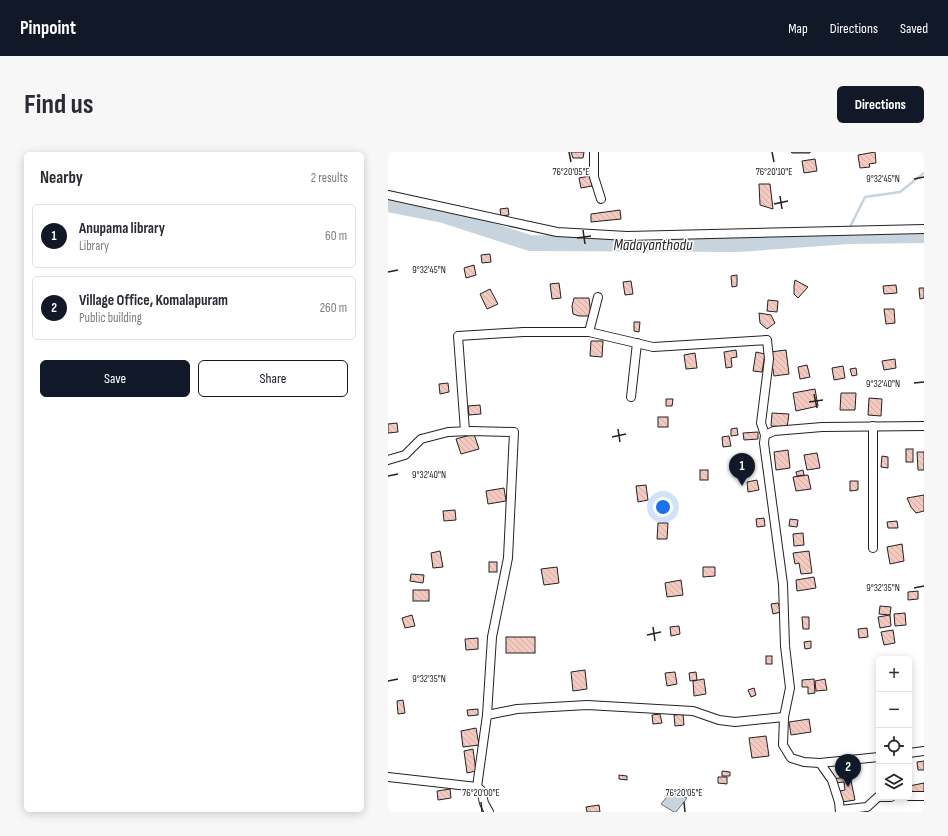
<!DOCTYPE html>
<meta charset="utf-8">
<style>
:root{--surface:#fff;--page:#f7f7f7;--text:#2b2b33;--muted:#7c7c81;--line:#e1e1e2;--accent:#111827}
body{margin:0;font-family:"Sofia Sans Condensed",sans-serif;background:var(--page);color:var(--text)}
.controls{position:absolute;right:12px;bottom:12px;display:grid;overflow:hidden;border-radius:6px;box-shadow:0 2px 10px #0003}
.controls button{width:36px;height:36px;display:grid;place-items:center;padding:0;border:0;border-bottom:1px solid var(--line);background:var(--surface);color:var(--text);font:20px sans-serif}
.you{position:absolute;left:275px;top:355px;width:14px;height:14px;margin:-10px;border:3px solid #fff;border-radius:50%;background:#1a73e8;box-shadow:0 0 0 6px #1a73e833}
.badge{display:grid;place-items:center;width:26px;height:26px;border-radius:50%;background:var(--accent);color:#fff;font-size:13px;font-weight:700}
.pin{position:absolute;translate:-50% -33px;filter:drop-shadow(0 1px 2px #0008)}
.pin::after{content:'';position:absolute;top:21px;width:14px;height:12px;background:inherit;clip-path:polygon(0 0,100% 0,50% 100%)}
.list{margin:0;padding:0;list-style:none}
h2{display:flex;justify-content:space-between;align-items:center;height:52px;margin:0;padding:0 16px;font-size:17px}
h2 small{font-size:13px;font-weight:400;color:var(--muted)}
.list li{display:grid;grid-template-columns:26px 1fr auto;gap:12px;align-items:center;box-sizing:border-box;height:64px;margin:0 8px 8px;padding:0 8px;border:1px solid var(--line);border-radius:6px}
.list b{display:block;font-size:15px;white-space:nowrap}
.list p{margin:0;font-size:13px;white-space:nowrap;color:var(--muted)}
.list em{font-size:13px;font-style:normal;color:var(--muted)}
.actions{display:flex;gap:8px;padding:12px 16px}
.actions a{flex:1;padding:9px 0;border:1px solid var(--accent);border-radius:6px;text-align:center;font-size:14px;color:var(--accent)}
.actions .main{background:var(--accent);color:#fff}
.icon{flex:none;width:22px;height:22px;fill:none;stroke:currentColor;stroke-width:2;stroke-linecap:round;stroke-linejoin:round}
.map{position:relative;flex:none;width:536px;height:660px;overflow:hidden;border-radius:6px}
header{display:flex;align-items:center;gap:24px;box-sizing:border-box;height:56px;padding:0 20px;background:var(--accent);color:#fff}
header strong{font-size:19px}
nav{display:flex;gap:22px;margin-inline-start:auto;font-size:14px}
.intro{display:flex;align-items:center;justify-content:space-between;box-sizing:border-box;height:96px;padding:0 24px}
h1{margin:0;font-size:28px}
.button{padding:10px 18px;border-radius:6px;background:var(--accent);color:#fff;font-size:14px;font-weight:700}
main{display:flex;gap:24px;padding:0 24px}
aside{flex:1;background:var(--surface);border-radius:6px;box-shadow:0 2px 10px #0003}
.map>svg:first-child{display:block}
.water{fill:#c7d3dd;stroke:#6f6f6f}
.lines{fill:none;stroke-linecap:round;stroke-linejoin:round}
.stream{stroke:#c7d3dd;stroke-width:2.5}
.river{stroke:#c7d3dd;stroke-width:16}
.building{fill:url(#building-back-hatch);stroke:#222}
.minor-casing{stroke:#222;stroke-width:10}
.minor{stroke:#fff;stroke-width:8}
.ticks{fill:none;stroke:#222;stroke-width:1.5}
.labels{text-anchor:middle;stroke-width:3;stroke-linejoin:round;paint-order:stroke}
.water-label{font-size:16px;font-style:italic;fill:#222;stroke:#fff}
.ticks-label{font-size:10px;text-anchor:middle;fill:#222;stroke:#fff;stroke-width:3;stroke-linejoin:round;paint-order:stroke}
</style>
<header>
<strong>Pinpoint</strong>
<nav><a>Map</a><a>Directions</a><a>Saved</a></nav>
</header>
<div class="intro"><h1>Find us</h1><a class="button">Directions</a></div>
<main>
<aside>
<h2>Nearby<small>2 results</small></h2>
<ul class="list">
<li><span class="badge">1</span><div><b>Anupama library</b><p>Library</p></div><em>60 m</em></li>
<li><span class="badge">2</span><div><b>Village Office, Komalapuram</b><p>Public building</p></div><em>260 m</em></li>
</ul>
<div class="actions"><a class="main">Save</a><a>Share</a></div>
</aside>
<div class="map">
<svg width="536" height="660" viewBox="0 0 536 660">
<defs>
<pattern id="building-back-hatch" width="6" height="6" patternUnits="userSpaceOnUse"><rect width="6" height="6" fill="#f3c9c0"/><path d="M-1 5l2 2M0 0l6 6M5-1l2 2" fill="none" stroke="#d0aca5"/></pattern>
</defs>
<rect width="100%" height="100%" fill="#fff"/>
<polygon class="water" points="283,640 299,646 288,660 286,660 273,652"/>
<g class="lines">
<polyline class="stream" points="461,77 477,45 512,40 536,21"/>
<polyline class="river" points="0,52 55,63 142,91 350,92 461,84 536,83"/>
</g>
<g class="building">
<polygon points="183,0 196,0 195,6 185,6"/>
<polygon points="403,0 422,0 422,1 404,1"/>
<polygon points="487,0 488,11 481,12 482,15 472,16 470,3"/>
<polygon points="427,7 429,19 416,21 414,9"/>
<polygon points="202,24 204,34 193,36 191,26"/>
<polygon points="371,32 382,32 385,57 372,53"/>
<polygon points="120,56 121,63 113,64 112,57"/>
<polygon points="232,58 233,67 203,70 203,62"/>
<polygon points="102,102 103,110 94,111 93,103"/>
<polygon points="86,113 88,123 78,126 76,116"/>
<polygon points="349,123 349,134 344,135 343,124"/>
<polygon points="407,128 420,135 410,146 406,142 406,134"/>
<polygon points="243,129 245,142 237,143 235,130"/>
<polygon points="171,131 173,146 164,147 162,132"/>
<polygon points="508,133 509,141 496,142 495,134"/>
<polygon points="531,136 536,136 536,146 532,147"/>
<polygon points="102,137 110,152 99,157 92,142"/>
<polygon points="186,146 201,146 203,164 191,164 185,162 184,154"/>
<polygon points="380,148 390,149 389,160 379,159"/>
<polygon points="496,157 506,157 507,171 498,172"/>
<polygon points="371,161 383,163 387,171 379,177 372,171"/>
<polygon points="246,170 252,170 251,180 246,179"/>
<polygon points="203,189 215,189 214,205 202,204"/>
<polygon points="348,198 349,205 343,206 344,215 338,216 336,200"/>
<polygon points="398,198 401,222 386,224 382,200"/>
<polygon points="368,200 377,202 374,220 365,219"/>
<polygon points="307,201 309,216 298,217 296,203"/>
<polygon points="507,207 508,216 496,218 494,209"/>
<polygon points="419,213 422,225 412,227 410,215"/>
<polygon points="455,214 457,226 446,228 444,216"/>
<polygon points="468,216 469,223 464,224 462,217"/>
<polygon points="60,231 61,240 52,242 51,232"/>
<polygon points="427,237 430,254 408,259 405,241"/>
<polygon points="453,241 468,241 467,258 452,258"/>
<polygon points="481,246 494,247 493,264 480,263"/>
<polygon points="278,247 285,247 284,254 278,254"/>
<polygon points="92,253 93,262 81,263 80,254"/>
<polygon points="384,261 401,262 399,275 383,274"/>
<rect x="270" y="265" width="10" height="10"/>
<polygon points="9,271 10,280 0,281 0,272"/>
<polygon points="349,276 350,283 343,284 343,277"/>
<polygon points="370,280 370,287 356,288 355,281"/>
<polygon points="86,282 91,297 73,302 68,287"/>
<polygon points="341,284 343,294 335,295 334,285"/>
<rect x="518" y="297" width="7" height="13"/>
<polygon points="400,298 402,316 388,318 386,300"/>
<polygon points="529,300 536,300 536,318 530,318"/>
<polygon points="429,301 432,316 419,318 416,303"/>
<polygon points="494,304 500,305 500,316 493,315"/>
<rect x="312" y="318" width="8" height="10"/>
<polygon points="415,318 416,323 409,324 408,320"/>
<polygon points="420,323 423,337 408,339 405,325"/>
<polygon points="369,328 371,338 360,340 359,330"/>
<polygon points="462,329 470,329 470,338 462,339"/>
<polygon points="258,333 260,348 250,350 248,334"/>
<polygon points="116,336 118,349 100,352 98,339"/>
<polygon points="536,343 536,359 528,361 523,355 519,346"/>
<polygon points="67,358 68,368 56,369 55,359"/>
<polygon points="376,366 377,374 369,375 368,367"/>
<polygon points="402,367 410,368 409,375 401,374"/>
<polygon points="509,369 510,376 500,376 499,370"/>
<polygon points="270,371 280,371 279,387 269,387"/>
<polygon points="415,381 416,393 406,394 405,382"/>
<polygon points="514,392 516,409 502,412 499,395"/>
<polygon points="52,399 55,415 45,416 43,401"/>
<polygon points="421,399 424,421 413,422 411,411 407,412 405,401"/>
<rect x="101" y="410" width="8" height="10"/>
<polygon points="169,415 171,431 156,433 153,417"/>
<polygon points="315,415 327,415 327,424 315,425"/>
<polygon points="23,422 36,423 35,431 22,429"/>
<polygon points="426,425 428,436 409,439 408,428"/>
<polygon points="293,428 295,443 279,445 277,431"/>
<rect x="25" y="438" width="16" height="11"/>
<polygon points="530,439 530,447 520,448 520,440"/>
<polygon points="390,451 393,460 385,462 383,452"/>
<polygon points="492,454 503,455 502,463 491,462"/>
<polygon points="517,461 518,473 507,474 506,462"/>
<polygon points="24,463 27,474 17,476 14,466"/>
<polygon points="502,463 503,474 492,476 490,465"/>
<polygon points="414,465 421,465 421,477 415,477"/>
<polygon points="291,474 292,482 283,484 282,475"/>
<polygon points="479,476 480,485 471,486 470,477"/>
<polygon points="505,478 507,491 496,493 493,480"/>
<rect x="118" y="485" width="29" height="16"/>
<polygon points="90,486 90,497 78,498 77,487"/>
<polygon points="423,489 423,496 417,497 416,490"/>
<rect x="378" y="504" width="6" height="8"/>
<polygon points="197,518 199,537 185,539 183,520"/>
<polygon points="287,520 289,532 279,534 277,521"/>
<polygon points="308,520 309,528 302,529 301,521"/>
<polygon points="316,527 318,542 306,544 305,529"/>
<polygon points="426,527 427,541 420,542 420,535 414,535 414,528"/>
<polygon points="437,527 439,538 428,539 427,529"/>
<polygon points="366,536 368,543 363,545 360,538"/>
<polygon points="15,548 17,561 10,562 9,549"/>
<polygon points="90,557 90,563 80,564 79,558"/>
<polygon points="272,562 274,571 265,572 264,563"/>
<polygon points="295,562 296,573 287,574 286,563"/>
<polygon points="421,567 423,580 403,583 401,570"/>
<polygon points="88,576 91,593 75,595 73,579"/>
<polygon points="378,584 381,604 364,606 361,586"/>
<polygon points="85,597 88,619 79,621 76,599"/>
<polygon points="536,609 536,618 530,618 529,610"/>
<polygon points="334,619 342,620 342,624 334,624"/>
<polygon points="231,623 239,624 239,628 231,627"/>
<polygon points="462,624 467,648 454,650 452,639 457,638 456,630 447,631 446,627"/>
<polygon points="330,625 339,625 339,632 330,631"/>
<polygon points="536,631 536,642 523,644 521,634"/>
<polygon points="62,637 63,646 50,648 49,639"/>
<polygon points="211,653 212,660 199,660 198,655"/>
</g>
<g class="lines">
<g class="minor-casing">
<g id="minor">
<polyline points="206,0 206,25 213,47"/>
<polyline points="0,43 169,80 239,84 536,77"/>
<polyline points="201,180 210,145"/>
<polyline points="243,245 249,191"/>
<polyline points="77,279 70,184 135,180 201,180 265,195 379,188 381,207 373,271 377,283 376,291 395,432 397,494 402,536 396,565 395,593 403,606 416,610 432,611 444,628 451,650 452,660"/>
<polyline points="377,283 386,279 434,275 536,274"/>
<polyline points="0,308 17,303 33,287 60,280 83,279 126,280 120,406 104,485 99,563"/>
<polyline points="485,396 485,274"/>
<polyline points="521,601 536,599"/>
<polyline points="432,611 491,605"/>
<polyline points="0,625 89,635 93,638 96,651 101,660"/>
<polyline points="89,635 99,563 129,557 199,553 305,559 331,568 347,570 396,565"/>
<polyline points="521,644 536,644"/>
<polyline points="452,658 479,655 490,645 503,645"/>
</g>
</g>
<use href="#minor" class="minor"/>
</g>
<path class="ticks" d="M181 0 183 10M384 0 386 10M526 27 536 25M392 44 394 57M386 52 400 49M195 78 197 92M189 86 203 84M0 120 10 118M526 231 536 230M426 242 429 256M421 250 435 248M230 277 232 290M224 285 238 282M0 324 10 322M526 436 536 434M265 475 267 489M259 483 273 480M0 529 10 527M93 650 94 660M296 650 297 660"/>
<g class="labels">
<g class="water-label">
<text x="265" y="98">Madayanthodu</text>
</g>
</g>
<g class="ticks-label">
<text x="183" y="23">76°20'05"E</text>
<text x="386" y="23">76°20'10"E</text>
<text x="495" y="30">9°32'45"N</text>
<text x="41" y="121">9°32'45"N</text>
<text x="495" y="235">9°32'40"N</text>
<text x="41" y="326">9°32'40"N</text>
<text x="495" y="439">9°32'35"N</text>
<text x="41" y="530">9°32'35"N</text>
<text x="93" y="644">76°20'00"E</text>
<text x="296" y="644">76°20'05"E</text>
</g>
</svg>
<div class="controls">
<button>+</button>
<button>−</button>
<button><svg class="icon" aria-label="locate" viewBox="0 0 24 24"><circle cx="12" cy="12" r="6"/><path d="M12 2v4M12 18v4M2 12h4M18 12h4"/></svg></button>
<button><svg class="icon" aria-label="layers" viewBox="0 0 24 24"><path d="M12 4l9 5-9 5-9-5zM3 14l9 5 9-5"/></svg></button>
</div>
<div class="you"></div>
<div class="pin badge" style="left:354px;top:334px">1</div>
<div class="pin badge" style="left:460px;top:635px">2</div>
</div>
</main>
